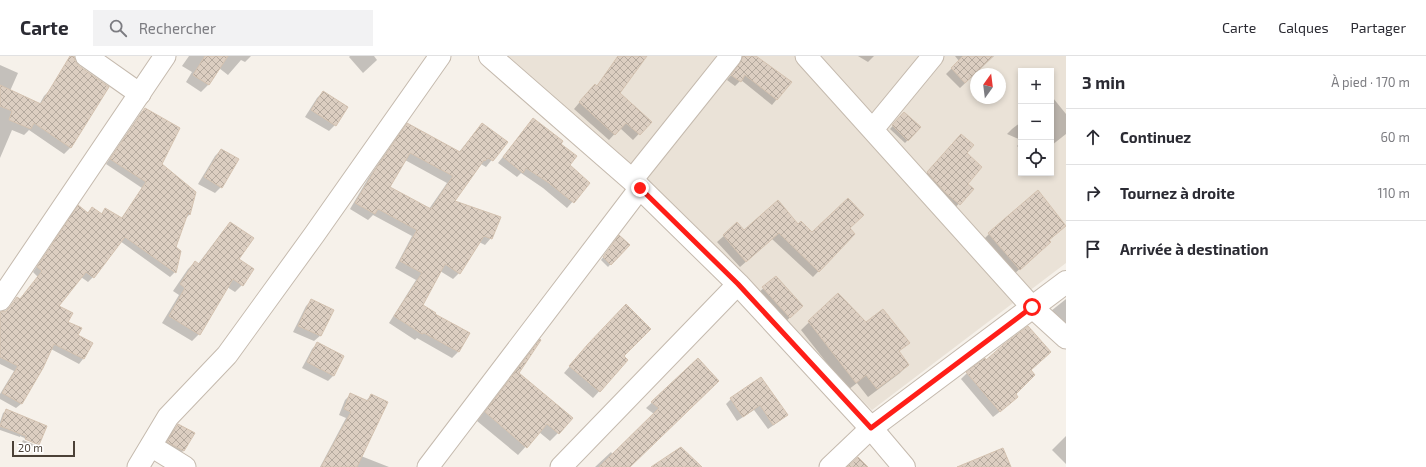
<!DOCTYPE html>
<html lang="fr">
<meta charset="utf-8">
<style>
:root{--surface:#fff;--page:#f2f2f3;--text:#2b2b33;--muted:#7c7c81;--line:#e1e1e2}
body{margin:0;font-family:"Exo 2",sans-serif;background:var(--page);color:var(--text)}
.controls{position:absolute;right:12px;top:12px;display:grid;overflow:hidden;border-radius:0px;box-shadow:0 2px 6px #0003}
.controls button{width:36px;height:36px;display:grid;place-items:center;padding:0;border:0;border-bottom:1px solid var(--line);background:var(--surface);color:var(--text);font:20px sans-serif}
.compass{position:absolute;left:970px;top:12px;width:36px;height:36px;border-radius:50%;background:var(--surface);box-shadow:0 2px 6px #0003;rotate:14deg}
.scale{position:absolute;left:12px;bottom:10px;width:63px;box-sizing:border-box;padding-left:4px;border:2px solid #4b4137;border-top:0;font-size:11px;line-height:14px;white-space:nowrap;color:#4b4137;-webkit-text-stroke:3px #fff;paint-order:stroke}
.stop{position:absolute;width:12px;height:12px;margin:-9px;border:3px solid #ff1e18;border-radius:50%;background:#fff}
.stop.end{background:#ff1e18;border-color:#fff;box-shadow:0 1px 4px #0008}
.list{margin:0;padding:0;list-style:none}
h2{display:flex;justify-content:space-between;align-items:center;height:52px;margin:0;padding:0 16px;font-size:17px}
h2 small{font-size:13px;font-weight:400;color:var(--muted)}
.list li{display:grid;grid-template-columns:26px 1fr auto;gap:12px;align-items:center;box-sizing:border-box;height:56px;padding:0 16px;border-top:1px solid var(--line)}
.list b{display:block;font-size:15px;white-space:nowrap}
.list em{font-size:13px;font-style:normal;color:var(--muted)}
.icon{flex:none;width:22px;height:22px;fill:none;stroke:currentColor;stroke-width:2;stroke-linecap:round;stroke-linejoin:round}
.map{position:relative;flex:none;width:1066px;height:411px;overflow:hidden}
header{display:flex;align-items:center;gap:24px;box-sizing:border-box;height:56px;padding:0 20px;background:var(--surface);border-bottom:1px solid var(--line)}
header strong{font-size:19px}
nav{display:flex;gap:22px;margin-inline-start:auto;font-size:14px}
.search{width:280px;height:36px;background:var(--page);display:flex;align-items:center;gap:10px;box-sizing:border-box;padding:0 14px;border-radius:0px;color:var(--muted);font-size:15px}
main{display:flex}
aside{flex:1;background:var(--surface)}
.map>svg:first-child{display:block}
.residential{fill:#eae2d7;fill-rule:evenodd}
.shadow{fill:#0003;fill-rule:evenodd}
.building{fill:url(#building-cross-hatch);stroke:#d4c2b0;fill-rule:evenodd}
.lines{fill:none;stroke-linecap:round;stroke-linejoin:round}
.minor-casing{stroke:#c5baae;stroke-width:23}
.tertiary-casing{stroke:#c5baae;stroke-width:24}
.minor{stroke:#fff;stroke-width:21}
.tertiary{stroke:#fff;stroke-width:22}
.route{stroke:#ff1e18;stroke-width:5}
</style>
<header>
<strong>Carte</strong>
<div class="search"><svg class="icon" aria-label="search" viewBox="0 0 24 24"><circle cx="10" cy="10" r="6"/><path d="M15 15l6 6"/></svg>Rechercher</div>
<nav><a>Carte</a><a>Calques</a><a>Partager</a></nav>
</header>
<main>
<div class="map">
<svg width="1066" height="411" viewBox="0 0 1066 411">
<defs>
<pattern id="building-cross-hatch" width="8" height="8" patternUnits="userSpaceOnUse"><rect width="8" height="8" fill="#dccec1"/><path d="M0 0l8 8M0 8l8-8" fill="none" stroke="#b4a99e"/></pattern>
</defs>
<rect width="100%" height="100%" fill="#f6f1ea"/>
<path class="residential" d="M505 0H1066V207L872 354ZM1021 15H1051V117H1021ZM976 18H1000V42H976Z"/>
<g class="shadow">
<polygon points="189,0 251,0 245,6 241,4 228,19 219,12 209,28 201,36 186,26 192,16 182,10"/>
<polygon points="350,0 374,0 377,4 363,17 349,1"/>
<polygon points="618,0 636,0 618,37 650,66 633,84 620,72 609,84 574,53 589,35 596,31"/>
<polygon points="737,0 754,0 791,26 772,49 741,24 735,30 727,24 736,13 738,8"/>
<polygon points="858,0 874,0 868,6"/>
<polygon points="955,0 994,0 960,32 946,18 959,5"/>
<polygon points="0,9 18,17 10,35 39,49 44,40 50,34 90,60 70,92 64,98 29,74 24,79 12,74 0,102"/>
<polygon points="323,36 335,69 329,75 305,61 317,42"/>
<polygon points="1053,42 1066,58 1066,78 1052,89 1051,44"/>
<polygon points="145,53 160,108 190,158 185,163 174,192 180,196 175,216 170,221 120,185 93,221 88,226 81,221 58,251 67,267 77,280 91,287 83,303 79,308 51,293 21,348 16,352 0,343 0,338 14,315 0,308 0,258 6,255 17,242 20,244 38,221 33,216 74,156 87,157 92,153 101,158 105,153 121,163 142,132 106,108 140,58"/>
<polygon points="904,57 920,71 905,87 890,73"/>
<polygon points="533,63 560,88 568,109 589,127 567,152 543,132 521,117 517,121 498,107"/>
<polygon points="1021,66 1021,84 1007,78 1012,73"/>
<path d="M408 68 459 96 482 68 506 86 486 111 481 108 454 145 491 182 485 189 479 186 459 217 453 223 440 215 422 249 434 259 468 278 458 296 452 302 417 282 415 284 389 267 416 224 395 212 412 180 373 159 368 164 350 153 369 121 401 75ZM405 104 447 127 429 153 389 131Z"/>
<polygon points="955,85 966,128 972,133 953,154 922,123"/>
<polygon points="1021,86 1021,94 1017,90"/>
<polygon points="221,94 237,104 221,131 215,137 198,128 215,100"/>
<polygon points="230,168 242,229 235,236 227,231 199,278 192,285 162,267 179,239 173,235 188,213 195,206 198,208 223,175"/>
<polygon points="737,168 744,175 798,169 812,178 849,172 854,178 813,221 772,183 740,211 717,186"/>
<polygon points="1065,170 1048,185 1044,191 1014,218 984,183 989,178"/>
<polygon points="617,183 628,189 608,211 601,204"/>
<polygon points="776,221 796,256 784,267 757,238"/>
<polygon points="838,238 866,267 908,287 898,296 908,308 900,317 868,341 857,327 848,334 801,274"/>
<polygon points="1066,243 1066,274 1051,255"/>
<polygon points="312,244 321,279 314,285 293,276 306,250"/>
<polygon points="539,286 518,317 558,377 550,385 539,376 518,399 477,365 532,293"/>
<polygon points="318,287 334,319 328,325 302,312 312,293"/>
<polygon points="583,295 623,300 627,304 593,342 564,317"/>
<polygon points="698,304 629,411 595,411 611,396 613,399 654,358 646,352"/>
<polygon points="1029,314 1011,347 993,361 961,323 967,317"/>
<polygon points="761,322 787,359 781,364 768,373 754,354 737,365 726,348 731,343"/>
<polygon points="351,338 366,345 371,339 361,400 389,411 320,411 346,362 339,359 345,344"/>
<polygon points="6,355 38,388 20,380 20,381 0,374 0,366 3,357"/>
<polygon points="178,369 193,377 183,395 177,401 162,392 172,375"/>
<polygon points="1066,380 1066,408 1052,394"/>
<polygon points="23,384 38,390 36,392 22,386"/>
</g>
<g class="building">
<polygon points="70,0 74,0 75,5 79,10 109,31 71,92 34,67 31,73 9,64 12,55 0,50 0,29 41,48"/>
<polygon points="205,0 228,0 209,29 193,19"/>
<polygon points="618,0 647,0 620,37 652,66 640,79 626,67 615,79 579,46 595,28 597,30"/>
<polygon points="743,0 756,0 792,26 777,44 745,19 741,26 731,19 740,7"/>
<polygon points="963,0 993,0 965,27 951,12"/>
<polygon points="323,35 348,51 336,70 311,54"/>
<polygon points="145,52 180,72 162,108 196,136 190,159 188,157 176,191 181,195 176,217 125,181 94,222 86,216 59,250 73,257 68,266 82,272 78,279 93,287 84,303 54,288 43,312 22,348 2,337 18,310 0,301 0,256 6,255 10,251 17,241 20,243 42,215 37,211 78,149 88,157 92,151 102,158 105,152 122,162 146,126 110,103"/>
<polygon points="904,56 921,71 908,85 892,69"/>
<polygon points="533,62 563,85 561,88 577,100 570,109 590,127 574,147 549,127 526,112 523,117 503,101"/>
<path d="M407 67 460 96 482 67 508 86 493 105 488 102 485 105 484 104 455 145 501 161 492 183 484 180 460 218 445 208 423 249 436 257 435 258 470 277 459 296 424 277 422 278 394 260 422 217 400 205 417 174 378 153 375 158 355 147 375 114ZM410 97 453 120 431 153 390 131Z"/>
<polygon points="961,78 974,89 967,97 982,111 968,128 974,133 960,149 946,137 927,116"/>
<polygon points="221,93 239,103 222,132 204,121"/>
<polygon points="1038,134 1066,170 1049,184 1051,186 1020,214 988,177"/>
<polygon points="848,142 864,159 850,172 855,178 819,216 779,177 746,206 723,179 737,166 744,174 778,144 798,168 801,165 812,176"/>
<polygon points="230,166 254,182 239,203 254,213 243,230 233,223 200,279 169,260 185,232 180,228 195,205 199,208"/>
<polygon points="619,179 630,189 611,209 603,201"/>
<polygon points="776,220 803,250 790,262 762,231"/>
<polygon points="838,237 866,266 883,253 910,287 899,295 909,309 877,333 866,319 856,327 808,265"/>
<polygon points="311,243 334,254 321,280 298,270"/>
<polygon points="626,248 651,273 624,300 628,304 600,336 569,310 588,288"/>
<polygon points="1028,270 1051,296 1031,314 1035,319 1016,338 1018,341 1000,356 966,316 985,302 986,304 1003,289"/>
<polygon points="540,283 541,284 519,317 573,362 559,378 547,368 527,392 485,356"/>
<polygon points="317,286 344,300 334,320 307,306"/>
<polygon points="698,302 719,325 630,411 599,411 659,352 651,346"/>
<polygon points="761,321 788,359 773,369 760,349 743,361 730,342"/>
<polygon points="350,337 368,345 371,338 388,346 357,411 321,411 351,356 344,353"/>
<polygon points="6,353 47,370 39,389 25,383 26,380 0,370"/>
<polygon points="178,368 195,377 184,395 167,386"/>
<polygon points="681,391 702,411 651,411"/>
<polygon points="1003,392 1011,411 957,411"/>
<polygon points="858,401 868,411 847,411"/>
</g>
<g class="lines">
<g class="minor-casing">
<g id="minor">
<polyline points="86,0 140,38"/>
<polyline points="806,0 1032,251 1066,282"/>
<polyline points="873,73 933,0"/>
<polyline points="632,124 731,0"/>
<polyline points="0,244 165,0"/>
<polyline points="151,390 185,411"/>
<polyline points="138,411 168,361 227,299 314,179 440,0"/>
<polyline points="428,411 640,132"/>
<polyline points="561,411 738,228"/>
<polyline points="830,411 871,372"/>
</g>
</g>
<g class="tertiary-casing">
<g id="tertiary">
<polyline points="490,0 632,124 738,228 871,372 904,411"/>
<polyline points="871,372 1066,226"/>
</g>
</g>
<use href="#minor" class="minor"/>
<use href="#tertiary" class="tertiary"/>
</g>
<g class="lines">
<polyline class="route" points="640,132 738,228 871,372 1032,251"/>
</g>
</svg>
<div class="controls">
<button>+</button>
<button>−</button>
<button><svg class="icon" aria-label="locate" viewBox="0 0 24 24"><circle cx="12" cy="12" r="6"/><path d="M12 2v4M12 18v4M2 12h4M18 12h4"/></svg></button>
</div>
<svg class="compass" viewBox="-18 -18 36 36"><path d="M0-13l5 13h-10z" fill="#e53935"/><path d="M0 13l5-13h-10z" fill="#7c7c81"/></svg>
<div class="scale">20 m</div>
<div class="stop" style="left:1032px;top:251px"></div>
<div class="stop end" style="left:640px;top:132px"></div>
</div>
<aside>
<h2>3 min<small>À pied · 170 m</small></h2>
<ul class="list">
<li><svg class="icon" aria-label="ahead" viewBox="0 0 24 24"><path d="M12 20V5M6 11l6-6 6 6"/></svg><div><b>Continuez</b></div><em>60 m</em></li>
<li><svg class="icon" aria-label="right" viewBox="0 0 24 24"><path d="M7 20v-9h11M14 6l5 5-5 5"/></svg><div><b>Tournez à droite</b></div><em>110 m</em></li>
<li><svg class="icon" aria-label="arrive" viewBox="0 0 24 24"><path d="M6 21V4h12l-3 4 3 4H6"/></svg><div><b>Arrivée à destination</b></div></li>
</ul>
</aside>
</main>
